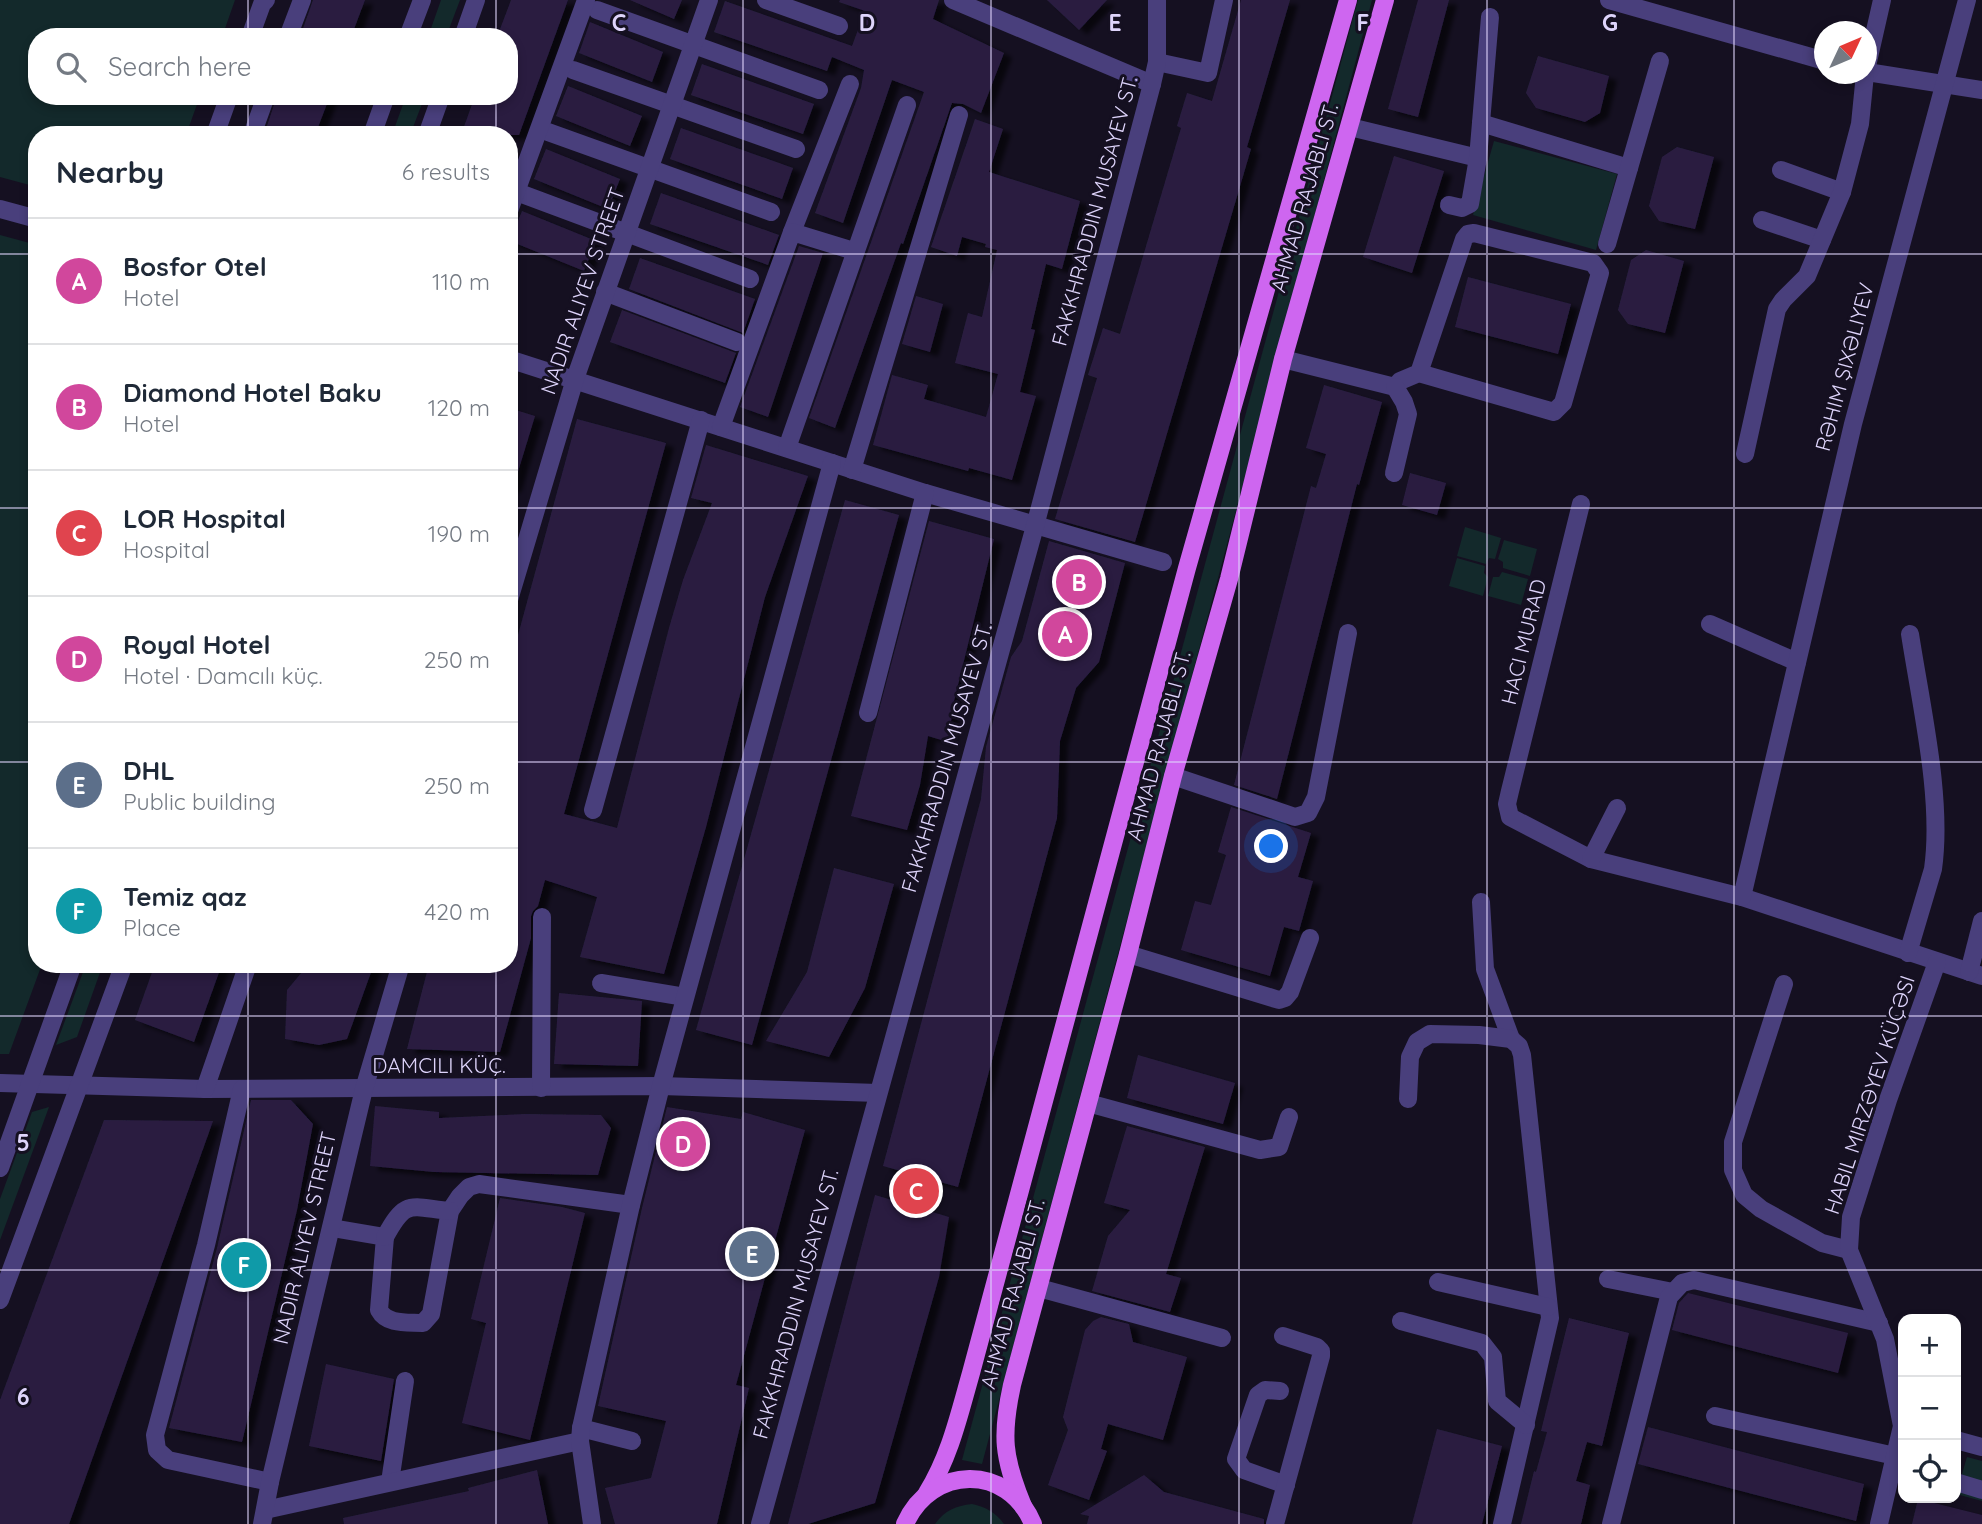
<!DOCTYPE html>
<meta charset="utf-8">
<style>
:root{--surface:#fff;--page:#f6f6f7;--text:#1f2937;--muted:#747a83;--line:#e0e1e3;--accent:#1b6985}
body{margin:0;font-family:Quicksand,sans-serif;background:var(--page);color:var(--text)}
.controls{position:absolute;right:21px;bottom:21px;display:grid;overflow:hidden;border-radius:14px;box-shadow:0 4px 10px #0003}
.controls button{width:63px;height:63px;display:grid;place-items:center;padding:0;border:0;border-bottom:2px solid var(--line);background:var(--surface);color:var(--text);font:35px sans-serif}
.compass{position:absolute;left:1814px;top:21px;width:63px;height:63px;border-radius:50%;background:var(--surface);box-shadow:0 4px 10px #0003;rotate:46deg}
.you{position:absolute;left:1272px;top:847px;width:24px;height:24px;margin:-18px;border:5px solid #fff;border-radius:50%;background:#1a73e8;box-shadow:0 0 0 10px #1a73e833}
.badge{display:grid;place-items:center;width:46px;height:46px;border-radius:50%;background:var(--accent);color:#fff;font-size:23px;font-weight:700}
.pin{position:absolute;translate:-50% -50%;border:4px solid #fff;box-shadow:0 2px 7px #0006}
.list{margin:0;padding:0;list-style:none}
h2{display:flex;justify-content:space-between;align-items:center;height:91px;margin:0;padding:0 28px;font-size:30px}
h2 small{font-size:23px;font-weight:400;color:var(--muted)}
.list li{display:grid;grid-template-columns:46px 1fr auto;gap:21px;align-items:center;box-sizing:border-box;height:126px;padding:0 28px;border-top:2px solid var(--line)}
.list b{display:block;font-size:26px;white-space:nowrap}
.list p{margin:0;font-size:23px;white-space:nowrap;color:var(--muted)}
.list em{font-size:23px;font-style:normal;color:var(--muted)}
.icon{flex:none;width:38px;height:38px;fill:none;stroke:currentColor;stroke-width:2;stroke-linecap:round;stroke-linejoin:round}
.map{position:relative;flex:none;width:1982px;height:1524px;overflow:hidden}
.search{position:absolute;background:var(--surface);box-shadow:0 4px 10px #0003;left:28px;top:28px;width:490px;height:77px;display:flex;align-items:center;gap:18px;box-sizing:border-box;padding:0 24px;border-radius:28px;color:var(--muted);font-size:26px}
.panel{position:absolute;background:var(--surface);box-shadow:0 4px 10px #0003;left:28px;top:126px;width:490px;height:847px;border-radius:28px}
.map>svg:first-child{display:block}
.green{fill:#13292b}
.building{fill:#291e41;filter:url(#shadow)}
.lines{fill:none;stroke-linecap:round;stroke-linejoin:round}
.minor{stroke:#493f7c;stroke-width:18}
.major{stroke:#ce66f0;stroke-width:18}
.grid{fill:none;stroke:#ded4fb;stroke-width:2;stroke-opacity:0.55}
.labels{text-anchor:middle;stroke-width:6;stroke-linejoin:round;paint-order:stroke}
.street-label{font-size:21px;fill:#ded4fb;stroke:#151021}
.grid-label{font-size:23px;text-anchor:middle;font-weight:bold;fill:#ded4fb;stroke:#151021;stroke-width:6;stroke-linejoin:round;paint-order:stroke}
</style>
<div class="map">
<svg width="1982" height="1524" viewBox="0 0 1982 1524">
<defs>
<filter id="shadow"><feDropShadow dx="8" dy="4.5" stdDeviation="2" flood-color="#0009"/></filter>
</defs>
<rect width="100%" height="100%" fill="#151021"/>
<g class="green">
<polygon points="0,0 235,0 222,37 37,37 37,96 200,96 186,135 37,135 37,187 0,177"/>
<polygon points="441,0 460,0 446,37 428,37"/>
<polygon points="1358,0 1372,0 982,1464 962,1460"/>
<polygon points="406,96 425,96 410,135 392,135"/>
<polygon points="1494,141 1617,174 1596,250 1473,215"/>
<polygon points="0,235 37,245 37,964 42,964 9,1054 0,1054"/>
<polygon points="1465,527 1501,538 1495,559 1489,558 1486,564 1457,556"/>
<polygon points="1504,540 1537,549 1530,576 1503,568 1503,562 1498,559"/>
<polygon points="1457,558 1485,566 1484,573 1488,577 1483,596 1449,586"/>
<polygon points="1502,572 1528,579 1521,605 1488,596 1493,577 1499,577"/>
<polygon points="86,964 103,964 77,1037 56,1045"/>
<polygon points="49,1107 0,1240 0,1199 32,1112"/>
<polygon points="1967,1457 1982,1461 1982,1501 1956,1494"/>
<path d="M972 1504C986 1507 995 1512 1004 1524H935C945 1510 956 1506 972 1504Z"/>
</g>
<g class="building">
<polygon points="313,0 365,0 351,37 300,37"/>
<polygon points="511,0 568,0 519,135 461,135 475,96 509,96 509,37 497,37"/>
<polygon points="630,0 682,0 674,19"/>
<polygon points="840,0 939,0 933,19 1004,53 981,113 963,104 952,103 903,244 901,243 835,428 809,418 924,92 892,80 843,223 815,213 861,88 864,70 832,57 827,71 714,32 725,1 852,46 865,11 839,2"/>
<polygon points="1047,0 1107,0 1079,30"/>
<polygon points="1241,0 1290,0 1247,147 1251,149 1135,542 1055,519 1097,378 1088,375 1103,328 1120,334 1181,128 1177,126 1187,93 1212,101"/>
<polygon points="1418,0 1449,0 1418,117 1388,109"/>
<polygon points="590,22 663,52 652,82 579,53"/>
<polygon points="1538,56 1609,76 1600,113 1585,122 1536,108 1526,93"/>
<polygon points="702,64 814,104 803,134 691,95"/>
<polygon points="568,86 642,116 630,146 556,116"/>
<polygon points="277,96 330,96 315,135 264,135"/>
<polygon points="975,119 1003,129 989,172 1080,201 1062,269 1046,264 1031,329 1035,330 1020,392 1036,396 1012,480 969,468 968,471 873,445 892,375 928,385 924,399 986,417 998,374 955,363 968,313 982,317 997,250 985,247 986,244 962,237 957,256 931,247"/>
<polygon points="681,128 793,168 782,199 670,159"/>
<polygon points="1677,147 1714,157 1695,229 1659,221 1649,206 1662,157"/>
<polygon points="546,149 620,179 608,209 534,179"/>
<polygon points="1394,156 1444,171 1412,273 1363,257"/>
<polygon points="661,193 779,235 768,265 650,224"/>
<polygon points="522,211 596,241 584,271 510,241"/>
<polygon points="799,246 823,253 768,417 740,407"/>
<polygon points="1646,250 1684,261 1665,333 1628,324 1618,310 1631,260"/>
<polygon points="640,258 755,299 743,333 629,289"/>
<polygon points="1468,277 1571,304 1558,354 1455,327"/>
<polygon points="916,296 943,304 930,352 902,344"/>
<polygon points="622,310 736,353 725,383 610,342"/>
<polygon points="1324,385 1382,402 1359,485 1357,484 1277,799 1234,785 1311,486 1316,488 1326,454 1306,448"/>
<polygon points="509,408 535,416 513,488 509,488"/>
<polygon points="577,419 666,443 564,814 591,821 617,828 669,628 683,580 712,503 691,498 706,445 808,476 765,597 706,827 664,974 580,957 597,897 545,880 538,906 533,911 531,916 531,938 500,1052 407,1049 429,964 509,964 509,668"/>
<polygon points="1410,473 1446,483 1437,515 1402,505"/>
<polygon points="845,500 899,515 752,1045 696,1030"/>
<polygon points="929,521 994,539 954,701 948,742 928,736 920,785 907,830 851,816"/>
<polygon points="1049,541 1125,563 1099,662 1076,688 1060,741 1057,818 958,1187 883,1166 981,799 986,747 1011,657 1022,641"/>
<polygon points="1231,807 1311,833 1298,877 1313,881 1299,931 1284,927 1270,976 1181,950 1195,901 1211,905 1226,855 1218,852"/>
<polygon points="834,868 894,884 865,988 829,1057 766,1041 807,972"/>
<polygon points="155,964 222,964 194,1042 135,1020"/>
<polygon points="323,964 374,964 347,1039 319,1045 285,1039 287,990 302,972 322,968"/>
<polygon points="559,993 642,1001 638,1066 554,1064"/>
<polygon points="1138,1055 1235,1083 1223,1124 1127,1098"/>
<polygon points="251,1100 291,1100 313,1124 297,1210 242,1442 169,1428 217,1248"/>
<polygon points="375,1106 439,1112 439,1118 525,1114 601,1115 611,1128 598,1175 434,1172 370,1166"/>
<polygon points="667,1107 741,1119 743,1112 805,1130 736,1385 749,1388 717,1524 615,1524 605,1488 651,1478 666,1421 598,1406 642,1208"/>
<polygon points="104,1120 213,1121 69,1524 0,1524 0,1400"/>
<polygon points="1127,1126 1205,1147 1166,1274 1181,1278 1170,1312 1092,1291 1108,1236 1130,1210 1104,1203"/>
<polygon points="875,1195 949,1217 939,1277 875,1503 808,1524 788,1524"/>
<polygon points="500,1198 562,1207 585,1213 530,1440 462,1423 486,1323 471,1319"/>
<polygon points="1688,1293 1848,1333 1838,1373 1672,1330 1679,1303"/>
<polygon points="1101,1317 1129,1324 1133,1342 1187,1357 1163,1440 1108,1424 1101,1449 1107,1451 1089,1500 1048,1485 1068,1430 1063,1417 1085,1330 1093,1321"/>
<polygon points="1569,1318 1629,1333 1602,1446 1587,1442 1576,1481 1590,1485 1581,1524 1521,1524 1534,1471 1536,1472 1547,1432 1541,1431"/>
<polygon points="326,1364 394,1379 381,1461 309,1446"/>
<polygon points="1648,1427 1864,1484 1856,1521 1638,1464"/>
<polygon points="1437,1429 1502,1446 1482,1524 1412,1524"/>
<polygon points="537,1470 548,1524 344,1524 343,1518 469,1491 468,1488"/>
<polygon points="1144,1475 1164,1492 1264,1519 1264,1524 1087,1524 1089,1516 1080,1514"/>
<polygon points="1918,1499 1982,1515 1982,1524 1912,1524"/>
</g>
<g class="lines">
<g class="minor">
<polyline points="766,0 839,26"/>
<polyline points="953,0 1152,84"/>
<polyline points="1609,0 1825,61"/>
<polyline points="597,10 819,90"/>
<polyline points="250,37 262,4 266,0"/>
<polyline points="288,37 302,0"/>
<polyline points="408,37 422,0"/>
<polyline points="463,37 476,0"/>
<polyline points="1157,62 1208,73 1224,0"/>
<polyline points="1867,66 1882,0"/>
<polyline points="573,70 796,149"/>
<polyline points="1867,72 1982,90"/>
<polyline points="1481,123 1629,168"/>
<polyline points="1350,127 1478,158"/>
<polyline points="548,132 771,212"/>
<polyline points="215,135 229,96"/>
<polyline points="252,135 266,96"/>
<polyline points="372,135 386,96"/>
<polyline points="427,135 441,96"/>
<polyline points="1781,170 1842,192"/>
<polyline points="522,194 750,279"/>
<polyline points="1449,205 1462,208 1470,204 1478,158 1490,17"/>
<polyline points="0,209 37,219"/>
<polyline points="509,211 586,0"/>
<polyline points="1762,220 1822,240"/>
<polyline points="792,232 850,84"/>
<polyline points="1607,244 1660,61"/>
<polyline points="605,292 737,342"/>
<polyline points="509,359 925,493 1163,562"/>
<polyline points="1283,359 1395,387 1400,381 1419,373 1554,412 1563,403 1600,273 1593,263 1474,233 1468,234 1464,239 1419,373"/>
<polyline points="721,427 792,232 854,251"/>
<polyline points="787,448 907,105"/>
<polyline points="1745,454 1777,309 1783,300 1807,276 1842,192 1860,124 1865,74"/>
<polyline points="852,470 959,115"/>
<polyline points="1394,473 1408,414 1404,402 1395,387"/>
<polyline points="1581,504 1510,791 1507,804 1510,817 1591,859 1742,897 1982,976"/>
<polyline points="509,600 575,379 709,0"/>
<polyline points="1710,624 1797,662"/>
<polyline points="868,713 925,493"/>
<polyline points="1173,776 1295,817 1308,813 1316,797 1348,633"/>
<polyline points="593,810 701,420"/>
<polyline points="1591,859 1617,808"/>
<polyline points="1742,897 1853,424 1967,0"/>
<polyline points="1481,902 1485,969 1511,1039"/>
<path d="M1908 953 1933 869C1943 799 1921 706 1910 634"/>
<polyline points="1128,954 1279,1000 1285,998 1290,992 1310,938"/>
<polyline points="1969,972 1982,921"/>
<polyline points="601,983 685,997"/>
<polyline points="1784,984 1733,1142 1733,1170 1744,1195 1761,1209 1822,1243 1849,1250"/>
<polyline points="0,1083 205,1089 661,1086 878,1093"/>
<polyline points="541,1088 542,917"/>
<polyline points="205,1089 248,964"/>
<polyline points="242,1089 206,1245 155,1435 157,1450 168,1460 270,1482"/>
<polyline points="1408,1099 1410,1057 1417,1042 1430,1034 1479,1035 1511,1039 1519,1046 1522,1055 1550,1318 1502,1524"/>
<polyline points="1088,1103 1260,1150 1279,1147 1289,1117"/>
<polyline points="0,1168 73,964"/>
<path d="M332 1228 385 1237 379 1310C387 1325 407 1322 423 1323L431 1314 450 1211 460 1196 469 1187 479 1184 631 1205"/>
<path d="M385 1237C406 1198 410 1207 450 1211"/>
<polyline points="1608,1279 1673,1292"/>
<polyline points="1438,1282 1548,1307"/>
<polyline points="1039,1288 1222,1338"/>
<polyline points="0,1300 124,964"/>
<polyline points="1401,1321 1482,1343 1493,1357 1497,1401 1526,1425"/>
<polyline points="1280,1391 1265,1390 1258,1395 1236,1459 1244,1470 1286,1485"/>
<polyline points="1715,1416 1895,1456 1903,1461"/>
<polyline points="581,1428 632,1441"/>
<polyline points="1956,1440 1982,1447"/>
<polyline points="390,1482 405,1381"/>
<polyline points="1956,1482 1982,1490"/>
<polyline points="265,1510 580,1441"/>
<polyline points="262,1524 270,1482 364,1089 401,964"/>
<polyline points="592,1524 580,1441 581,1428 631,1205 661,1086 832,463"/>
<polyline points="760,1524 1035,526 1152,84 1157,62 1157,0"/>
<polyline points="1275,1524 1321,1356 1321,1351 1317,1347 1283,1336"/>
<polyline points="1611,1524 1669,1297 1682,1283 1694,1280 1879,1323"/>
<polyline points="1879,1524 1902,1426 1885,1339 1849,1250 1851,1217 1888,1100 1937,962"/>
</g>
<g class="major">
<path d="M927 1493C950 1456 959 1415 971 1373L1187 568 1348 0"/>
<path d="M1023 1506C1003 1458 1001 1435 1012 1385L1128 954 1173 776 1229 579 1283 359 1385 0"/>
<path d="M905 1524C931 1465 1008 1463 1033 1524"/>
</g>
</g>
<path class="grid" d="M248 0V37M496 0V37M743 0V1524M991 0V1524M1239 0V1524M1487 0V1524M1734 0V1524M248 96V135M496 96V135M0 254H37M509 254H1982M0 508H37M509 508H1982M0 762H37M509 762H1982M248 964V1524M496 964V1524M0 1016H1982M0 1270H1982"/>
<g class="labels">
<g class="street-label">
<text transform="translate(1305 198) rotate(-74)" y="7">AHMAD RAJABLI ST.</text>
<text transform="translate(1095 211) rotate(-75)" y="7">FAKKHRADDIN MUSAYEV ST.</text>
<text transform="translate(583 291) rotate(-71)" y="7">NADIR ALIYEV STREET</text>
<text transform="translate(1845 367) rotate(-75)" y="7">RƏHIM ŞIXƏLIYEV</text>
<text transform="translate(1524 642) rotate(-76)" y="7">HACI MURAD</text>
<text transform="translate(1159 746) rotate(-75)" y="7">AHMAD RAJABLI ST.</text>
<text transform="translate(947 758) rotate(-74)" y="7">FAKKHRADDIN MUSAYEV ST.</text>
<text x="439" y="1073">DAMCILI KÜÇ.</text>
<text transform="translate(1870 1095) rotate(-72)" y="7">HABIL MIRZƏYEV KÜÇƏSI</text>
<text transform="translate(305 1238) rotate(-77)" y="7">NADIR ALIYEV STREET</text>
<text transform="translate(1013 1294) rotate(-75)" y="7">AHMAD RAJABLI ST.</text>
<text transform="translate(796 1304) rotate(-75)" y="7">FAKKHRADDIN MUSAYEV ST.</text>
</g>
</g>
<g class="grid-label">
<text x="619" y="31">C</text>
<text x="867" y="31">D</text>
<text x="1115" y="31">E</text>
<text x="1363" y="31">F</text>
<text x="1610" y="31">G</text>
<text x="23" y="1151">5</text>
<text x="23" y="1405">6</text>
</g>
</svg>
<div class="controls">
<button>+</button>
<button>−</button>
<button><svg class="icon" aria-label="locate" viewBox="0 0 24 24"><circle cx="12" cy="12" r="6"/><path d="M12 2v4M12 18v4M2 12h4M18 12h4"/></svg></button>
</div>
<svg class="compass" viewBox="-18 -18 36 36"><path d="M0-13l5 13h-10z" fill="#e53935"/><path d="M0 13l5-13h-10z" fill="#747a83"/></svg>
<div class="you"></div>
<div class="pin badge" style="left:1065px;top:634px;background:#d1479c">A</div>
<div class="pin badge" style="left:1079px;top:582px;background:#d1479c">B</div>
<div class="pin badge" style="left:916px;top:1191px;background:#e0444e">C</div>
<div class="pin badge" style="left:683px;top:1144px;background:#d1479c">D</div>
<div class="pin badge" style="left:752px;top:1254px;background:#5c6f8a">E</div>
<div class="pin badge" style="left:244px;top:1265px;background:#0f9aa8">F</div>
<div class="search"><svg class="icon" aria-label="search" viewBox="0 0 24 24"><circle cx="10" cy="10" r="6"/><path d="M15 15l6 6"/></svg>Search here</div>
<section class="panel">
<h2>Nearby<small>6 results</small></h2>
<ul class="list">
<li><span class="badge" style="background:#d1479c">A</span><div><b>Bosfor Otel</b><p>Hotel</p></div><em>110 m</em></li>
<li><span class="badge" style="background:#d1479c">B</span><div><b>Diamond Hotel Baku</b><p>Hotel</p></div><em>120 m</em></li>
<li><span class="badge" style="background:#e0444e">C</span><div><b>LOR Hospital</b><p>Hospital</p></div><em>190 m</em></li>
<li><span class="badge" style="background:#d1479c">D</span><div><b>Royal Hotel</b><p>Hotel · Damcılı küç.</p></div><em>250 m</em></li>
<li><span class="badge" style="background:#5c6f8a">E</span><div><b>DHL</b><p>Public building</p></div><em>250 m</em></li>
<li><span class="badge" style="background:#0f9aa8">F</span><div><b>Temiz qaz</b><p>Place</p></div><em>420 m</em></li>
</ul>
</section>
</div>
